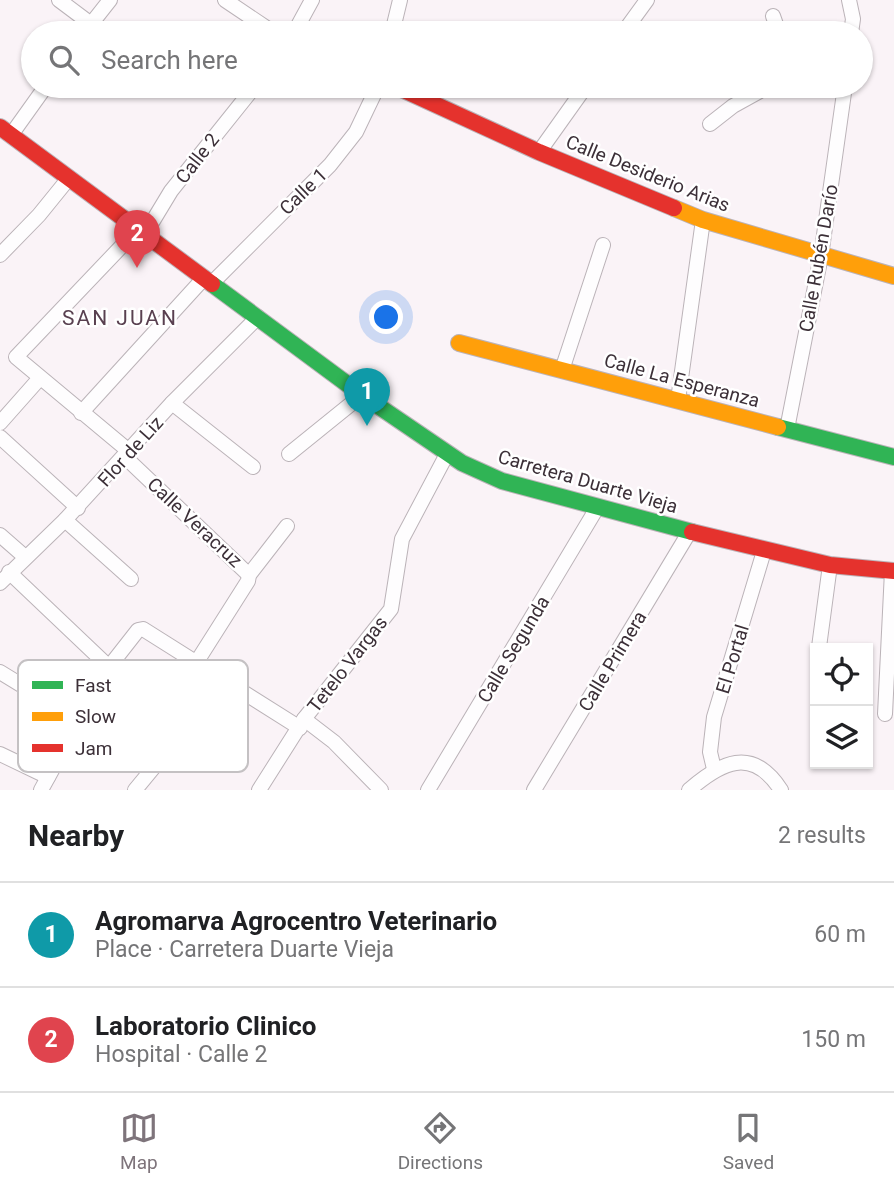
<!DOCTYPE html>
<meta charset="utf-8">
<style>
:root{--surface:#fff;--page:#f6f6f6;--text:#202124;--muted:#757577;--line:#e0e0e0;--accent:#7e747b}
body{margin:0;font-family:Roboto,sans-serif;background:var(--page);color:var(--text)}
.controls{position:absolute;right:21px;bottom:21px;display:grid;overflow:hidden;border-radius:0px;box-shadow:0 2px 5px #0004}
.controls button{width:63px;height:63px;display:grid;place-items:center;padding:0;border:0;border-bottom:2px solid var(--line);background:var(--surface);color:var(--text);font:35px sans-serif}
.you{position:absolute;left:387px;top:318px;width:24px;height:24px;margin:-18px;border:5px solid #fff;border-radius:50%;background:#1a73e8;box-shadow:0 0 0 10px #1a73e833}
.badge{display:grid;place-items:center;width:46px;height:46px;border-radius:50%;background:var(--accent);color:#fff;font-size:23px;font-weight:700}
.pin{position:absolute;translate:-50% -58px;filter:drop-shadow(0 2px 4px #0008)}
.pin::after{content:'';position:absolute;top:37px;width:24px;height:21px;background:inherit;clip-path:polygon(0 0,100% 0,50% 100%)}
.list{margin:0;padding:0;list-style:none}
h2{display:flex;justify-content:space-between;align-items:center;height:91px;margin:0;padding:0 28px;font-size:30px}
h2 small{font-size:23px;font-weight:400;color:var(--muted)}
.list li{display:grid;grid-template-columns:46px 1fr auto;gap:21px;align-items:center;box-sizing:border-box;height:105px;padding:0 28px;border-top:2px solid var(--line)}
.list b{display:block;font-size:26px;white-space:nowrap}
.list p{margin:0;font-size:23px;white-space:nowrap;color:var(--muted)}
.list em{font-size:23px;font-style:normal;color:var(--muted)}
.icon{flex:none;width:38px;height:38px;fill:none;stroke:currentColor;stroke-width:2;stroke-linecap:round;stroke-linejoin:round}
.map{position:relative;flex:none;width:894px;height:790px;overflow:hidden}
.search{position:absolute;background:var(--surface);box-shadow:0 2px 5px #0004;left:21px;right:21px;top:21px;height:77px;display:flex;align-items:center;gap:18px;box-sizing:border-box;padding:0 24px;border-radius:38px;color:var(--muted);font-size:26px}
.sheet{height:301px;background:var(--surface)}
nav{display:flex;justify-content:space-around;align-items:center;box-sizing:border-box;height:98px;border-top:2px solid var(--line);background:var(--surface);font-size:19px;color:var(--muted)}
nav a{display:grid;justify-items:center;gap:4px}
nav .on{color:var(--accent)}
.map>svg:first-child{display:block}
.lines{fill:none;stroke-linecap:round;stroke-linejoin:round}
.street-casing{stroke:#bbb3b8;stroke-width:16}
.fast-casing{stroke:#bbb3b8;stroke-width:18}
.slow-casing{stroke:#bbb3b8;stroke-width:18}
.jam-casing{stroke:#bbb3b8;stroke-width:18}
.street{stroke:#fefdfe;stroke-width:14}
.fast{stroke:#30b455;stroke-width:16}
.slow{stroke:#ff9f0a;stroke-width:16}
.jam{stroke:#e5322d;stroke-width:16}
.labels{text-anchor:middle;stroke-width:5;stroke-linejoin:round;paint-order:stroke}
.street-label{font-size:19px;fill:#3c3038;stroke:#fff}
.neighbourhood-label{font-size:21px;letter-spacing:2px;fill:#594050;stroke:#fff}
.key{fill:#fff;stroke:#c4c1c3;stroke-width:2}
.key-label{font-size:19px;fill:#3c3038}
</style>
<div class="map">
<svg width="894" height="790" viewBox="0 0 894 790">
<rect width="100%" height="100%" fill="#faf3f7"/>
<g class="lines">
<g class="street-casing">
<g id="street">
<polyline points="59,0 91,24"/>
<polyline points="225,0 274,33"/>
<polyline points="849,0 853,19 851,33"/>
<polyline points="773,16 779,33"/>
<polyline points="84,33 110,0"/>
<polyline points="294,33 312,0"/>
<polyline points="392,33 400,0"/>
<polyline points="623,33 647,0"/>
<polyline points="710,124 733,106 769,86"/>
<polyline points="11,135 46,86"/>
<polyline points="539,152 586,86"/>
<polyline points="145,234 171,191 255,86"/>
<polyline points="0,255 39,215 69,178"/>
<polyline points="211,284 330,165 356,132 378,86"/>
<polyline points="562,370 603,245"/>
<polyline points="678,400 703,220"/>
<polyline points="172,403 253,467"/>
<polyline points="81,413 204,278"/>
<polyline points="0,423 39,379"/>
<polyline points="787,429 821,256 845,86"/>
<polyline points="0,437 78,508"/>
<polyline points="130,452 16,357 138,229"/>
<polyline points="289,454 362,395"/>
<polyline points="125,457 249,575"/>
<polyline points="65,520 131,579"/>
<polyline points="0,535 24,556"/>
<polyline points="9,572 109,667"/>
<polyline points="0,583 65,520 172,403 258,317"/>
<polyline points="819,647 830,565"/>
<polyline points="196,663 248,581 249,575 287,526"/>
<polyline points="0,672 80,721"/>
<polyline points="99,683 175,742"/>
<polyline points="885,714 892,571"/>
<polyline points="304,719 334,742 381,790"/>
<polyline points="0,754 48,777"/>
<polyline points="714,769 710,752 714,717 764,551"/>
<polyline points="41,790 109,667 138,630 143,629 300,728"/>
<polyline points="135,790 225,681"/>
<polyline points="259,790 304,719 391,609 402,539 447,454"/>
<polyline points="428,790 597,508"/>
<polyline points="534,790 690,531"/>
<path d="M689 790C720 763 752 745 781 790"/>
</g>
</g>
<g class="fast-casing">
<g id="fast">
<polyline points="212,284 362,395 462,463 502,481 692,532"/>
<polyline points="778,427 894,457"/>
</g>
</g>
<g class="slow-casing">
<g id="slow">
<polyline points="674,208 703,220 894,276"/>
<polyline points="459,343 778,427"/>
</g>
</g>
<g class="jam-casing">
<g id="jam">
<polyline points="395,86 539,152 674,208"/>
<polyline points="0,127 212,284"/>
<polyline points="692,532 830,565 894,571"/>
</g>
</g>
<use href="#street" class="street"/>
<use href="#fast" class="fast"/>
<use href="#slow" class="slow"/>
<use href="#jam" class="jam"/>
</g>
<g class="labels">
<g class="street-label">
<text transform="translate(197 158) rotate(-52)" y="7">Calle 2</text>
<text transform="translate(648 173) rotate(22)" y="7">Calle Desiderio Arias</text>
<text transform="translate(303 191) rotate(-44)" y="7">Calle 1</text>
<text transform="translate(818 258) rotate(-80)" y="7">Calle Rubén Darío</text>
<text transform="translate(682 380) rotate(15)" y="7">Calle La Esperanza</text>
<text transform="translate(130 451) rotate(-48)" y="7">Flor de Liz</text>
<text transform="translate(588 481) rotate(16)" y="7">Carretera Duarte Vieja</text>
<text transform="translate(195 522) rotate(43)" y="7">Calle Veracruz</text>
<text transform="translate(513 649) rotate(-59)" y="7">Calle Segunda</text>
<text transform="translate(732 659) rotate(-73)" y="7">El Portal</text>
<text transform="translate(612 661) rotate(-59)" y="7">Calle Primera</text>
<text transform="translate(347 664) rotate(-52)" y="7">Tetelo Vargas</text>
</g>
<g class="neighbourhood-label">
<text x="120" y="325">SAN JUAN</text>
</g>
</g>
<rect x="18" y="660" width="230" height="112" rx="10" class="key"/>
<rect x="32" y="681" width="31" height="8" fill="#30b455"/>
<rect x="32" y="712" width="31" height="9" fill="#ff9f0a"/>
<rect x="32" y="744" width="31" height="8" fill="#e5322d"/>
<g class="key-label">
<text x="75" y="692">Fast</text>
<text x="75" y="723">Slow</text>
<text x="75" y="755">Jam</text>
</g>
</svg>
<div class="controls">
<button><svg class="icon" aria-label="locate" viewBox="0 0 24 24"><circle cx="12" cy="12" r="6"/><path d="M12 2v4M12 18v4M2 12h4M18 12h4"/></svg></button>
<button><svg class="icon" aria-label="layers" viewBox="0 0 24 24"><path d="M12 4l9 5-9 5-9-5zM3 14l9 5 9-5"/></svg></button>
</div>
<div class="you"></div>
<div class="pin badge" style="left:367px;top:426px;background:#0f9aa8">1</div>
<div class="pin badge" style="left:137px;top:268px;background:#e0444e">2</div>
<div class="search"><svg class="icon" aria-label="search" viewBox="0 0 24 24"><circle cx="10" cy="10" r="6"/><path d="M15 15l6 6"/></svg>Search here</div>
</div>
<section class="sheet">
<h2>Nearby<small>2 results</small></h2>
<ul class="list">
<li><span class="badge" style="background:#0f9aa8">1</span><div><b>Agromarva Agrocentro Veterinario</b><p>Place · Carretera Duarte Vieja</p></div><em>60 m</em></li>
<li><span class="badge" style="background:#e0444e">2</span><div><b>Laboratorio Clinico</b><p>Hospital · Calle 2</p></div><em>150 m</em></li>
</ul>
</section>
<nav>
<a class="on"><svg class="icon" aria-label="map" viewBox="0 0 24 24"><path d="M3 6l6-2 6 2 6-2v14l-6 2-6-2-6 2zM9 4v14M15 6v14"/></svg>Map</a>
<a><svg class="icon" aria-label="directions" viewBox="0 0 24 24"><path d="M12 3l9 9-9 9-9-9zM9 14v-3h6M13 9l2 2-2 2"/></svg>Directions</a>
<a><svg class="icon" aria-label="saved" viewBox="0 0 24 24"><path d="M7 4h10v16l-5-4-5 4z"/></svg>Saved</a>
</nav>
